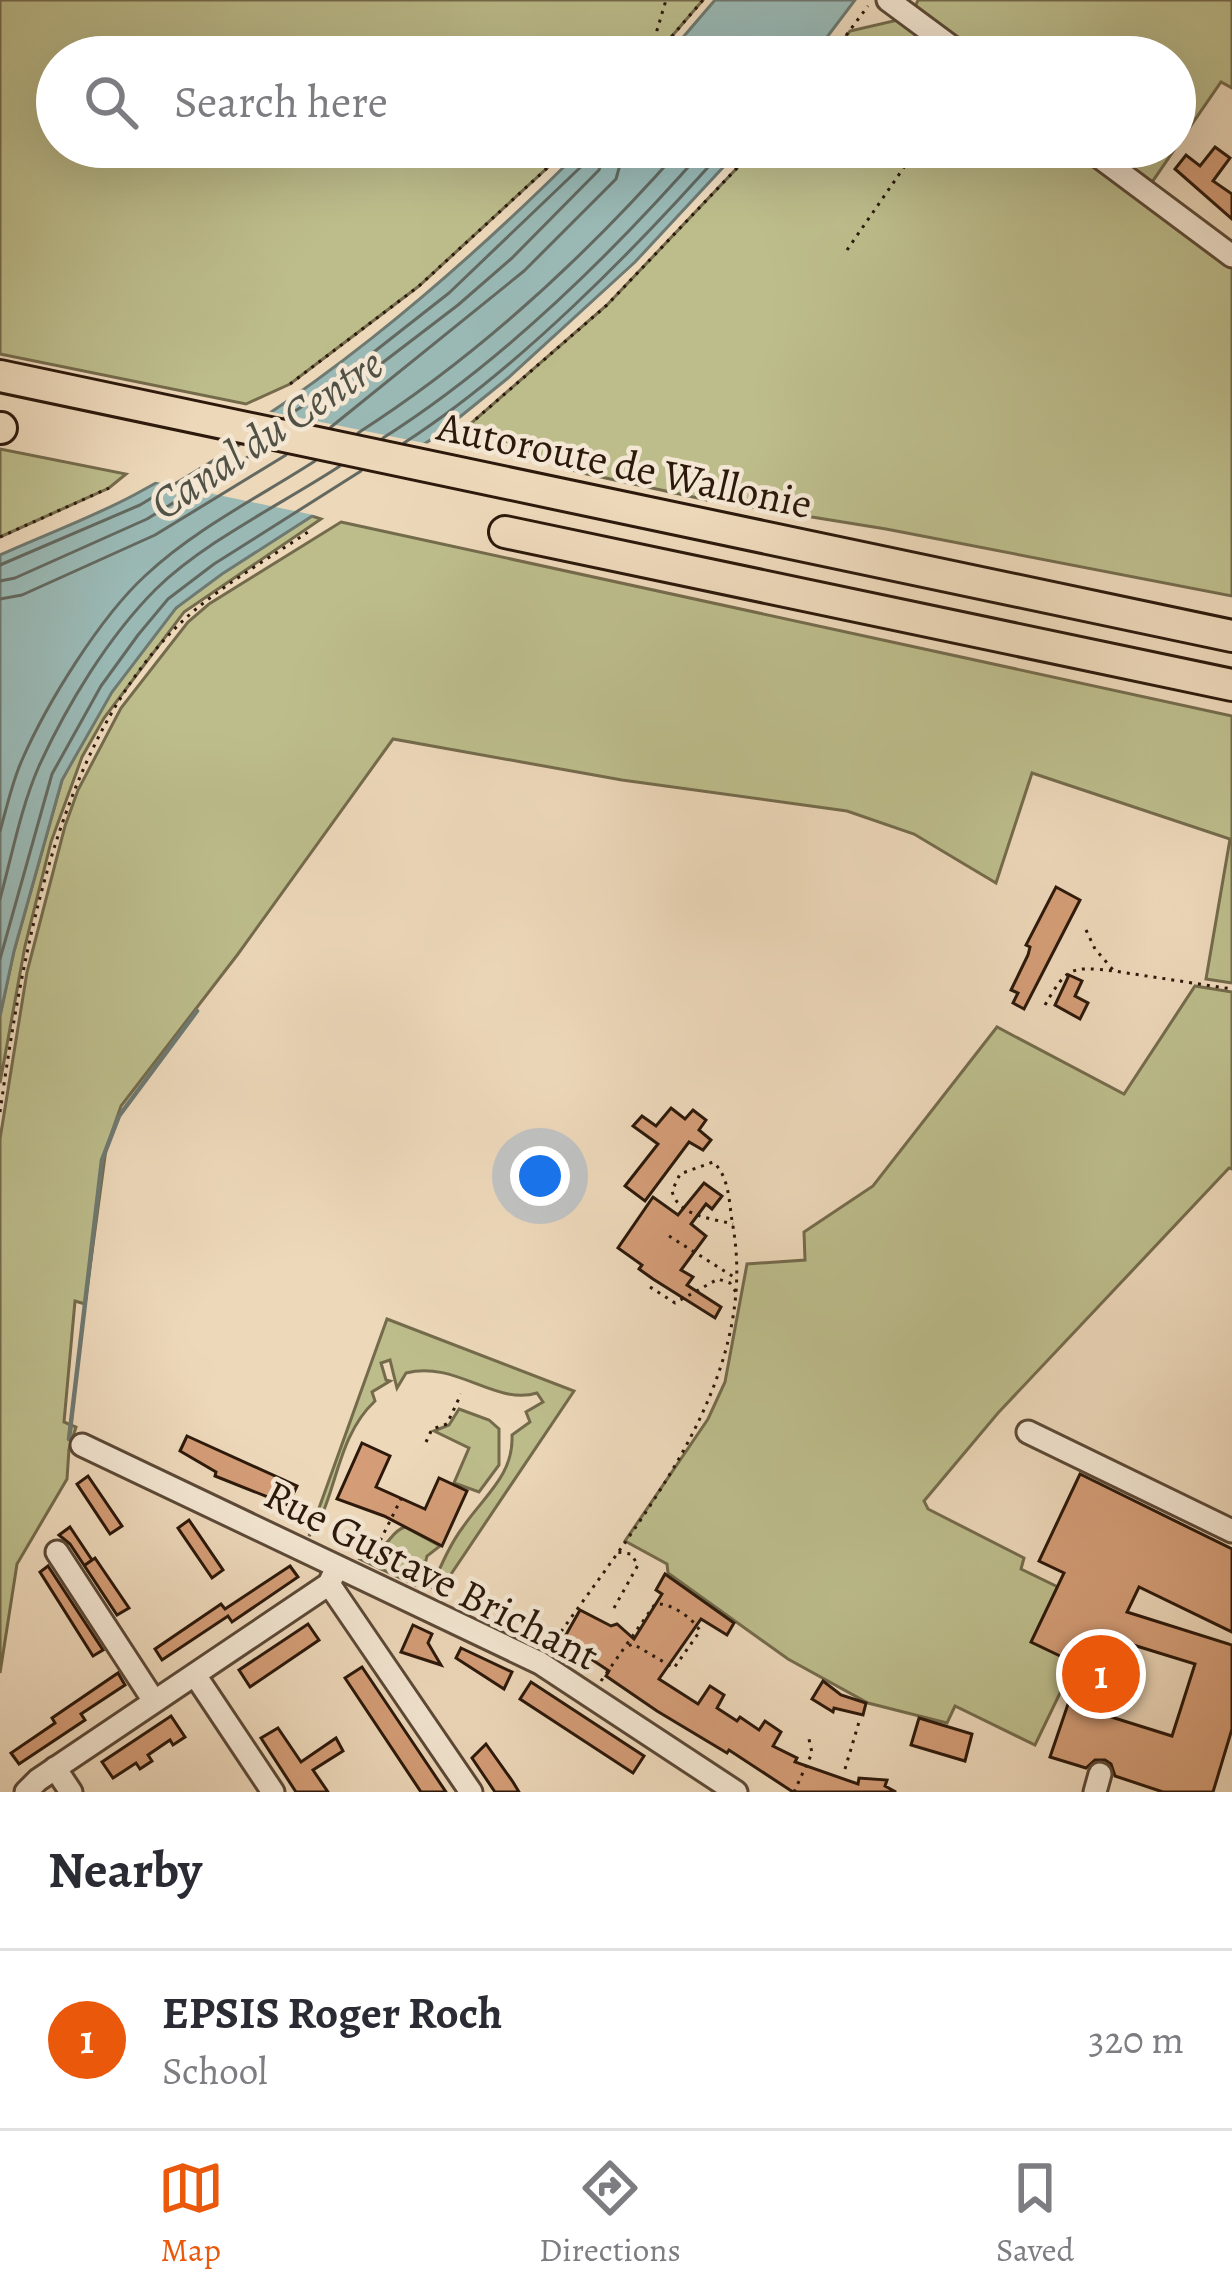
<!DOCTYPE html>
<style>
:root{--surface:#fff;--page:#f2f2f3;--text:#2b2b33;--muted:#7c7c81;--line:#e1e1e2;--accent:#ea580c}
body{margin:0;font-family:Alegreya,serif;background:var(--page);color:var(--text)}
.you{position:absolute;left:540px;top:1176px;width:42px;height:42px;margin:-30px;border:9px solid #fff;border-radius:50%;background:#1a73e8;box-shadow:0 0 0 18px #1a73e833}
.badge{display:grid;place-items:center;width:78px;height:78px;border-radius:50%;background:var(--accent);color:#fff;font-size:39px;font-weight:700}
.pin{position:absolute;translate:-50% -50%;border:6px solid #fff;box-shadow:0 3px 12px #0006}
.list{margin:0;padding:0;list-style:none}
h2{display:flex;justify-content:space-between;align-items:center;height:156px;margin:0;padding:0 48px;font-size:51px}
h2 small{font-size:39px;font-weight:400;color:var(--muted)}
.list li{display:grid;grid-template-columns:78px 1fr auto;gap:36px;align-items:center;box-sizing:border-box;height:180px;padding:0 48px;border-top:3px solid var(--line)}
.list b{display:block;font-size:45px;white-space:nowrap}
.list p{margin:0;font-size:39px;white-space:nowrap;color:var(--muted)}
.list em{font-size:39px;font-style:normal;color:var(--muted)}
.icon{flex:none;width:66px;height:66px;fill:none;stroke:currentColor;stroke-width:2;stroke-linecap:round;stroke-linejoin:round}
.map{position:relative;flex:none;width:1232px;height:1792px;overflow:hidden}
.search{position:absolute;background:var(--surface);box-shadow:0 12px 48px #0002;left:36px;right:36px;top:36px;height:132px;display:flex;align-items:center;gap:30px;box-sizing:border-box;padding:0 42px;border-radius:66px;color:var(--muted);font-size:45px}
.sheet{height:336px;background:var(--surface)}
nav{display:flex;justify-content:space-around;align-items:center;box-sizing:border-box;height:168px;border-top:3px solid var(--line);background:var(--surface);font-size:33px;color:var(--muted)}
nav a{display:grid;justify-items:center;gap:6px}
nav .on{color:var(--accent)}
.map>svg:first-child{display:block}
.green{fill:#bdbd8c;stroke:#746b4c;stroke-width:3}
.water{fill:#9ab9b5;stroke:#6e7971;stroke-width:3}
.pier{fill:#edd8ba}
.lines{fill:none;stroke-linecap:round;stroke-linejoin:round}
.shore{stroke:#636960;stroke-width:3}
.stream{stroke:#6e7971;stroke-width:4.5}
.building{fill:#d49d77;stroke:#2c190b;stroke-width:3;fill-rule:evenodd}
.minor-casing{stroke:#5c4937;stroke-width:27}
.highway-casing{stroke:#2c190b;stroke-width:36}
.path{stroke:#2c190b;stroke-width:3;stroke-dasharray:3 6;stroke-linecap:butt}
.minor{stroke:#f3e6d2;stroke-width:21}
.highway{stroke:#edd8ba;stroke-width:30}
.labels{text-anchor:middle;stroke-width:9;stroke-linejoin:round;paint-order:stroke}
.street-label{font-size:42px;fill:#2c190b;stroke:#f3e6d2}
.water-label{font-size:45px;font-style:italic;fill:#525146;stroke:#f3e6d2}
</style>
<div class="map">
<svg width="1232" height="1792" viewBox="0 0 1232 1792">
<rect width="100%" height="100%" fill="#edd8ba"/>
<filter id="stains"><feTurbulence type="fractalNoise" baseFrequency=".00167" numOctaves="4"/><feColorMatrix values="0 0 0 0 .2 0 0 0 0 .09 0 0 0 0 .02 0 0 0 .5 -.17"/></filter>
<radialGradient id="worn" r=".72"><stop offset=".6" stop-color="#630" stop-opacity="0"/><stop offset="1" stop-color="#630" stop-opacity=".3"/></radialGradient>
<g class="green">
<polygon points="0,0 703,0 654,57 57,57 57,147 570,147 419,286 290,384 246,404 0,354"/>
<polygon points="918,0 1232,0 1232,88 1221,82 1146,191 1232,256 1232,596 886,529 707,500 578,472 469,425 607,305 757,147 1175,147 1175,57 830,57 850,31 911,17"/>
<polygon points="0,449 126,474 109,488 0,537"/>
<path d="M312 516 321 519 184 612 104 718 82 757 51 842 25 946 0 1083V1016L14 951 62 780C93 721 127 658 174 610 212 571 267 545 312 516Z"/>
<polygon points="341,522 1232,716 1232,983 1206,979 1230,839 1032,773 996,883 914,834 847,811 622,780 393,739 238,954 121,1106 106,1149 85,1304 75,1301 64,1422 76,1427 69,1449 67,1479 17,1564 0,1673 0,1139 27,972 65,826 78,790 121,708 188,622 209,604"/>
<polygon points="1195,986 1232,992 1232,1169 1229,1168 998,1413 924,1501 928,1509 1024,1558 1021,1569 1101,1608 1035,1745 955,1706 947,1723 868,1703 788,1659 668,1573 667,1564 625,1541 708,1419 725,1382 747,1264 805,1260 804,1232 873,1186 997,1027 1124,1094"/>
<path d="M387 1319 574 1391 437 1595 432 1587C440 1567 450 1544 463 1527 484 1496 514 1475 512 1435L530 1422 526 1412 543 1402 537 1393C496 1406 455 1360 406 1373L397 1388 390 1360 381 1363 386 1380 390 1381 372 1392 375 1401C334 1439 337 1503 309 1536Z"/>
<polygon points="459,1409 489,1420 499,1429 499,1465 479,1492 454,1483 469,1448 434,1431 449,1425"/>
<path d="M405 1527 440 1546 427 1556 422 1576 415 1585 360 1559C367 1552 372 1551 381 1547 391 1542 392 1531 405 1527Z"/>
</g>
<g class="water">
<polygon points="715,0 855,0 812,57 666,57"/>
<path d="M584 147H742L635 262 508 378 435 437 222 574 176 608 112 692 62 780 14 951 0 1016V555C44 535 91 518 134 495 304 405 449 282 584 147Z"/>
</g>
<polygon class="pier" points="262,410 434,445 323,517 147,480"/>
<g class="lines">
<g class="shore">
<polyline points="284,418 314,399 449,293 588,160 592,147"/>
<polyline points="305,422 458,305 512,258 599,170 607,147"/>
<polyline points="331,427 524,271 616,179 625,147"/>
<path d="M358 433C478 356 588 254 682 147"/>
<path d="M383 438C501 363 614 252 706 147"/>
<path d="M404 443C517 370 637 248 726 147"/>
<polyline points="0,565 140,505 239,445"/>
<polyline points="0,581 15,578 147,519 261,449"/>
<polyline points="0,599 22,595 155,535 286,455"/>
<path d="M0 831C7 807 12 782 22 760 47 703 100 617 146 575 195 529 259 497 315 461"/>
<path d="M0 899C12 855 21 807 39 766 67 705 108 637 156 589 205 541 282 504 340 466"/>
<polyline points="0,959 52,774 101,686 138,635 168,599 214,564 361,471"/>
</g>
<polyline class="stream" points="69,1439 102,1160 119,1116 197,1011"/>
</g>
<g class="building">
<polygon points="1215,147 1230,158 1213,181 1232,194 1232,219 1175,169 1186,155 1200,166"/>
<polygon points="1056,887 1080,900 1024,1009 1013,1003 1018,993 1011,990 1028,955 1030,947 1026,945"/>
<polygon points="1069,975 1082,981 1075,996 1088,1003 1080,1019 1055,1005"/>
<polygon points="671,1108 685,1119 693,1110 706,1120 699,1130 711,1140 703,1150 689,1142 645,1201 625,1186 658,1144 633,1126 642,1116 656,1126"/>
<polygon points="704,1183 722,1196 712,1209 706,1204 691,1224 706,1236 681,1270 693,1277 687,1285 721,1307 715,1318 653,1279 639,1269 642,1265 618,1248 653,1197 678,1215"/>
<polygon points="187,1436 297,1486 288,1505 215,1476 216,1472 180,1451"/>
<polygon points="362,1443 390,1456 376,1487 425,1509 439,1478 467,1491 442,1546 384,1516 337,1499"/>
<path d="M1080 1474 1232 1549V1632L1139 1587 1127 1612 1232 1645V1729L1213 1792H1163L1115 1776 1111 1764 1105 1760H1095L1086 1768 1050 1757 1081 1666 1031 1642 1064 1573 1039 1561ZM1130 1644 1195 1664 1172 1736 1108 1716Z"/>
<polygon points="88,1476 122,1526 110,1534 77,1484"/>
<polygon points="189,1520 223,1570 212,1578 178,1528"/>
<polygon points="70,1527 92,1560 85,1565 95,1558 129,1608 117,1615 70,1544 59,1535"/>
<polygon points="48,1566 103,1650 93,1656 40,1572"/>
<polygon points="290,1566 298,1577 232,1622 228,1616 162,1660 155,1649 221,1604 225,1609"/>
<polygon points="665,1574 734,1623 727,1635 701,1619 659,1679 698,1704 710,1686 724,1695 717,1708 737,1721 740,1717 759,1730 765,1721 781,1732 773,1746 797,1758 795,1762 858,1784 859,1778 887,1780 885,1786 896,1792 793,1792 729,1750 727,1753 657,1711 606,1676 609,1671 588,1657 583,1664 566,1653 571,1646 563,1640 580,1610 611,1626 617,1624 634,1639 662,1594 656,1590"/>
<polygon points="308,1624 319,1640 250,1687 239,1670"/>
<polygon points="413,1625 432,1634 428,1643 441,1665 401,1652"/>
<polygon points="461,1648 512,1672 504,1689 456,1658"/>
<polygon points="362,1667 401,1725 446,1792 421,1792 345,1678"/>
<polygon points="118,1673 125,1685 81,1714 85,1720 19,1764 11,1753 55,1723 52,1718"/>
<polygon points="823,1681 841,1695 866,1703 863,1715 834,1708 833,1712 812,1699"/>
<polygon points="531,1682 644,1756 633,1773 520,1699"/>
<polygon points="171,1716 185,1737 173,1745 170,1740 148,1755 152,1761 140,1769 136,1763 113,1778 102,1762"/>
<polygon points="919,1718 972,1734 965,1761 911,1745"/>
<polygon points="278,1728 301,1762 336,1738 343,1751 313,1770 328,1792 296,1792 261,1738"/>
<polygon points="486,1744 513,1782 519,1792 495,1792 472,1758"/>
</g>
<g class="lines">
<g class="minor-casing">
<g id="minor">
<polyline points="888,0 965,57"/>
<polyline points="1086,147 1232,256"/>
<polyline points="1028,1432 1232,1531"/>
<polyline points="82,1445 540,1663 736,1792"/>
<polyline points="57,1552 154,1701"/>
<polyline points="329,1584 471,1792"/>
<polyline points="195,1675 273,1792"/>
<polyline points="55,1768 71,1792"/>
<polyline points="26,1792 38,1780 329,1584 337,1567"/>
<polyline points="1095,1792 1100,1774"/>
</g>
</g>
<g class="highway-casing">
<g id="highway">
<polyline points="0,376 1232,636"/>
<polyline points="0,428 1,428"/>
<polyline points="505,532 1232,685"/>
</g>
</g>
<g class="path">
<polyline points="649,57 666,0"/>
<polyline points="654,57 703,0"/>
<polyline points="830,57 868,6"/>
<polyline points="889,57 912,40"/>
<polyline points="847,250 918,147"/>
<polyline points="290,384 419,286 570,147"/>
<polyline points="469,425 607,305 757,147"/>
<polyline points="0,537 109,488"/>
<polyline points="1086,930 1095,949 1114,971 1232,989"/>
<path d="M1045 1005C1067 967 1070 966 1114 971"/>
<path d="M0 1112C23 949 60 732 188 616 224 584 268 559 308 532"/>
<polyline points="669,1236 737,1279"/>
<polyline points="650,1287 675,1303 718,1279 730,1283 737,1294"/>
<polyline points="426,1442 432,1429 447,1424 461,1394"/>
<polyline points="357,1555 381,1539 401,1499"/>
<polyline points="614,1608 638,1565 631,1554 617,1552"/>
<path d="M551 1646C637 1522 763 1381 732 1221 729 1201 729 1176 713 1162L680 1174 672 1191C678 1216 710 1218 733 1224"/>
<path d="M601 1681 655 1604C670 1602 693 1618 700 1631L674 1668 633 1644 625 1647"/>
<polyline points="845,1769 859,1722"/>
<polyline points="794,1792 812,1753 809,1739"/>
</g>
<use href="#minor" class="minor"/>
<use href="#highway" class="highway"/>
</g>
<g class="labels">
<g class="street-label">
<text transform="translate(625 464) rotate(12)" y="15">Autoroute de Wallonie</text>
<text transform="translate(432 1574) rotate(27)" y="15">Rue Gustave Brichant</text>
</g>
<g class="water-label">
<text transform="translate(266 433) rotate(-34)" y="16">Canal du Centre</text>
</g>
</g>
<rect width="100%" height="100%" filter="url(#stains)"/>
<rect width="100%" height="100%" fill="url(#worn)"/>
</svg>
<div class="you"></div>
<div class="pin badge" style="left:1101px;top:1674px">1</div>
<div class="search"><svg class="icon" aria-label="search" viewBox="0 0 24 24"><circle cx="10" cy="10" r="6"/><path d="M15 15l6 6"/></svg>Search here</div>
</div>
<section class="sheet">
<h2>Nearby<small></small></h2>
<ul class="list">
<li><span class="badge">1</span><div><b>EPSIS Roger Roch</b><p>School</p></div><em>320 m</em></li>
</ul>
</section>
<nav>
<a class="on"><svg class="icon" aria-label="map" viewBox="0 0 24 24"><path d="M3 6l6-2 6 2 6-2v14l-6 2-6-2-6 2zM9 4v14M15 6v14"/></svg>Map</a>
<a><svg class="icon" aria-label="directions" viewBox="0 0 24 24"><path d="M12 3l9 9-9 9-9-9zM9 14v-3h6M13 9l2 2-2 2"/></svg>Directions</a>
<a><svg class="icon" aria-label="saved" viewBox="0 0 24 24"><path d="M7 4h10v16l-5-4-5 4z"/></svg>Saved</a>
</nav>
